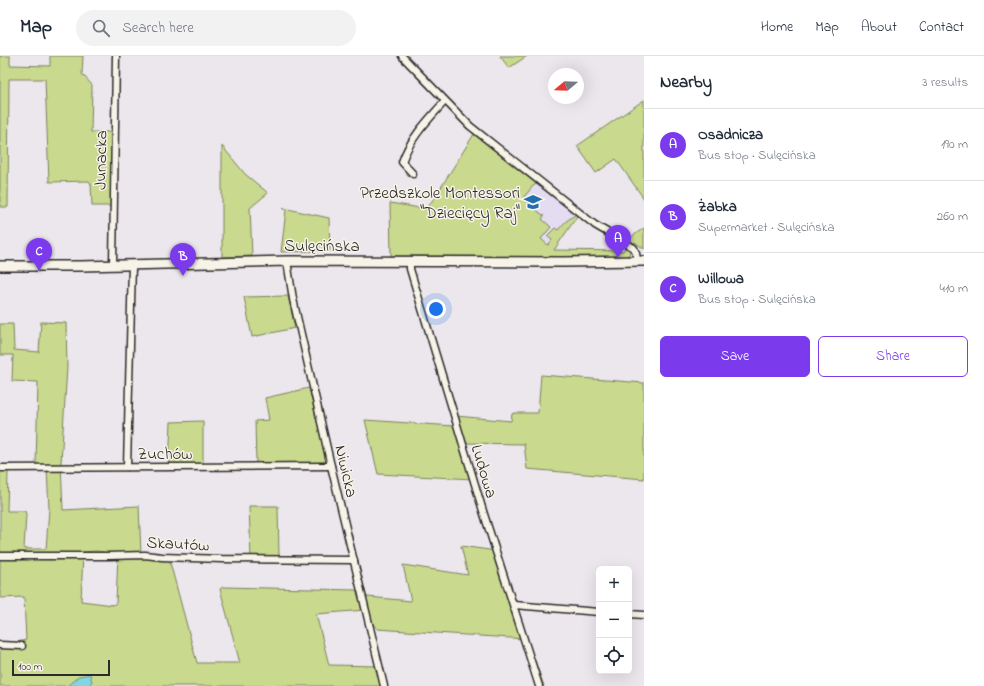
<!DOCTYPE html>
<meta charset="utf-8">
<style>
:root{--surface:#fff;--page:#f2f2f3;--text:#1f2937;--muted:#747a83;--line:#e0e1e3;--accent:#7c3aed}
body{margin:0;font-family:"Indie Flower",sans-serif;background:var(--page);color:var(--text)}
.controls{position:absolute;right:12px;bottom:12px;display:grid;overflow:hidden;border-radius:6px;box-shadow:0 4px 16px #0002}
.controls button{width:36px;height:36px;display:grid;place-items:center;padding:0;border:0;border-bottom:1px solid var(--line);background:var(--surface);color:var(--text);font:20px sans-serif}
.compass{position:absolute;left:548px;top:12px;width:36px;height:36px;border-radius:50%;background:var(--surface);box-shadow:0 4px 16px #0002;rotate:251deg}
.scale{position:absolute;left:12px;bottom:10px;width:98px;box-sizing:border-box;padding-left:4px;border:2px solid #2b2b2b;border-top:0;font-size:11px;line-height:14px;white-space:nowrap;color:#2b2b2b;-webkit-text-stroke:3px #f7f3e8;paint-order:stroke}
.you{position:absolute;left:436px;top:253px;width:14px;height:14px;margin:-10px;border:3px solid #fff;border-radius:50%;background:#1a73e8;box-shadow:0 0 0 6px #1a73e833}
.badge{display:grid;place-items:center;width:26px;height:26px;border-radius:50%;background:var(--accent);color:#fff;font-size:13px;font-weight:700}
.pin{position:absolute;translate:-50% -33px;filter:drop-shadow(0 1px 2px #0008)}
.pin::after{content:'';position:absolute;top:21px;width:14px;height:12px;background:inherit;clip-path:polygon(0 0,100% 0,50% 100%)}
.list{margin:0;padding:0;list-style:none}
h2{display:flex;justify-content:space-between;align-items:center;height:52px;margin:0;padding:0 16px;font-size:17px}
h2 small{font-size:13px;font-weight:400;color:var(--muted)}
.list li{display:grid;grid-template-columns:26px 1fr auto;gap:12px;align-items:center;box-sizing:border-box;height:72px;padding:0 16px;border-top:1px solid var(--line)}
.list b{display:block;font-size:15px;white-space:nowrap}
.list p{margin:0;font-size:13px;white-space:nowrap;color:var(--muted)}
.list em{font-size:13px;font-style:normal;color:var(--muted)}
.actions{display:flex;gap:8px;padding:12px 16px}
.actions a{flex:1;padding:9px 0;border:1px solid var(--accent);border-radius:6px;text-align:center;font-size:14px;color:var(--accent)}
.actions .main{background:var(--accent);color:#fff}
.icon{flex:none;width:22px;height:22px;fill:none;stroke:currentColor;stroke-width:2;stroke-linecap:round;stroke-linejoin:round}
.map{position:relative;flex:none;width:644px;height:630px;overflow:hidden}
header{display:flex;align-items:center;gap:24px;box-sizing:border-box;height:56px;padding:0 20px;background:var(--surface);border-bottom:1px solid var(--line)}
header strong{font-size:19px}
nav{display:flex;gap:22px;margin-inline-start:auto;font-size:14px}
.search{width:280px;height:36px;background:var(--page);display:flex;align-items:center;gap:10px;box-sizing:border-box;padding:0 14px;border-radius:22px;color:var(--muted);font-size:15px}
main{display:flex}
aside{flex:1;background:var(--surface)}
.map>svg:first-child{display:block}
.built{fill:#e4dcf1}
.green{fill:#c9d98d;stroke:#7a825c;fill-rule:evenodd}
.water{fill:#85d5e0;stroke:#619198}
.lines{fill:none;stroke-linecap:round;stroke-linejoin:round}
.street-casing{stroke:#2b2b2b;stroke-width:9}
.secondary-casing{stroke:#2b2b2b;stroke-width:12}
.street{stroke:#f7f3e8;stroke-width:6}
.secondary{stroke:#f7f3e8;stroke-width:9}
.labels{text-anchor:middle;stroke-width:3;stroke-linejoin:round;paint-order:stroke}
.street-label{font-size:17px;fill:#2b2b2b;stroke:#f7f3e8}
.poi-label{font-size:17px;fill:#2b2b2b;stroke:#f7f3e8;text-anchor:end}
</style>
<header>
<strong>Map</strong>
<div class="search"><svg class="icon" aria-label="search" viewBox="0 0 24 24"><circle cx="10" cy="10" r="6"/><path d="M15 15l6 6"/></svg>Search here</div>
<nav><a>Home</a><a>Map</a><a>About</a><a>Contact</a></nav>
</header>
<main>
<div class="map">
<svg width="644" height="630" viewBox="0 0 644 630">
<rect width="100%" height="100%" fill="#ece6ed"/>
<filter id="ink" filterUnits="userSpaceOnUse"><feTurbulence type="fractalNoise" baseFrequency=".025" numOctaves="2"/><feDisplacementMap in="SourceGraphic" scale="8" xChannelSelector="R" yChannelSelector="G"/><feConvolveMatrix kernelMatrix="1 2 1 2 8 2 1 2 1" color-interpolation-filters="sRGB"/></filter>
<g filter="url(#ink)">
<polygon class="built" points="506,102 578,159 554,194 504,194"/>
<g class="green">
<polygon points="0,0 10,0 10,9 50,10 50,0 83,0 82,18 92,29 91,76 114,76 111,150 92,150 91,128 89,125 49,126 45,23 9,23 8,151 0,151"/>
<polygon points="500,0 527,0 509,12"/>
<polygon points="644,44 644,143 616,103 596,117 577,90"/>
<polygon points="474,78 506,102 538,127 533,130 524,141 525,142 524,144 544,160 542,163 551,171 541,183 548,189 552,184 547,180 555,172 558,174 565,166 576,158 578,159 554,194 623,195 626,190 630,195 629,199 625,201 391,200 390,147 426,153 435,141"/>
<polygon points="222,90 245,118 268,137 250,152 252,200 222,201"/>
<polygon points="283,152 329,162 330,195 281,196 286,154"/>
<polygon points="644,172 644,193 635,186 633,188 627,184"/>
<polygon points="288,240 295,272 252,281 244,241"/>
<path d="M41 266 66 267 67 311 61 407 63 454 139 450 141 498 168 499 197 607H240L220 533 223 531 356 534 368 541 411 545 403 509 468 519 461 490 496 495 544 630H540L525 583 377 573 365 554 316 558 329 609 380 610 385 630H0V587L17 586 26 584 24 541 0 542V413L7 414 8 416 7 455H25L26 458 24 493H46L49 453 47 413 36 410 38 326 12 325 13 299H0V268H13L14 294 39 296ZM96 495 118 498 116 547 113 549 81 545 83 496Z"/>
<polygon points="541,319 644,327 644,423 527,413 524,388 463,387 473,423 378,418 365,364 454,370 456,360 511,365 512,358 515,357 538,357"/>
<polygon points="309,332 327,407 256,408 255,365 269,364 265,342"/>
<polygon points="203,365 203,411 169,408 171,366"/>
<polygon points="249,450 278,450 279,501 251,503"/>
</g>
<polygon class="water" points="90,618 92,626 88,630 67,630 79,620"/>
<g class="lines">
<g class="street-casing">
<g id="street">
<polyline points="402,0 470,70 595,169 634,192 636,197 637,205"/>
<path d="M413 118 402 106C410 82 428 64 445 45"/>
<polyline points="287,205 293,243 331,410 384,630"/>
<polyline points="410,206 410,213 483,455 539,630"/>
<polyline points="113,209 116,0"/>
<polyline points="127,411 132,208"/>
<polyline points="0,412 331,410"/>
<polyline points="0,500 109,500 145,499 162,501 222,503 354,504"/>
<polyline points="514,549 599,556"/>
<polyline points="629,558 644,559"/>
<polyline points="0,589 22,590"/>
</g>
</g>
<g class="secondary-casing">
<polyline id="secondary" points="0,210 81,210 287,205 563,206 644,205"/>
</g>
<use href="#street" class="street"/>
<use href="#secondary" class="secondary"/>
</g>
</g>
<defs>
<g id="school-bare" transform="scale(1.38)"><path d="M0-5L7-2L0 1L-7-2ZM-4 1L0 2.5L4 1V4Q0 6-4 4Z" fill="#1f6fb2" stroke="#f7f3e8" stroke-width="2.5" paint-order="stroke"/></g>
</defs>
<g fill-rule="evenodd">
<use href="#school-bare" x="533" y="146"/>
</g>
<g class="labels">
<g class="street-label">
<text transform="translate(100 104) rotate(-89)" y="6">Junacka</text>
<text x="322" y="195">Sulęcińska</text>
<text x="165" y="403">Zuchów</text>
<text transform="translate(347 415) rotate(77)" y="6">Niwicka</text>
<text transform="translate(485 415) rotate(73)" y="6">Ludowa</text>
<text transform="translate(178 487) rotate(3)" y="6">Skautów</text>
</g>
<g class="poi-label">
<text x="520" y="142">Przedszkole Montessori<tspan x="520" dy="20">"Dziecięcy Raj"</tspan></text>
</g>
</g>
</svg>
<div class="controls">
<button>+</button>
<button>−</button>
<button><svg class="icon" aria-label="locate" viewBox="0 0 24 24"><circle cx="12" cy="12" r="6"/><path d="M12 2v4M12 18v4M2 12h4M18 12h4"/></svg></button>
</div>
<svg class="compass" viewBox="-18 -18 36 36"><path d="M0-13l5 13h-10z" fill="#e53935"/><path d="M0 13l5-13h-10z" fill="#747a83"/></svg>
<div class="scale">100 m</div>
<div class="you"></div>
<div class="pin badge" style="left:618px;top:202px">A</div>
<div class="pin badge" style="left:183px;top:220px">B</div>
<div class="pin badge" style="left:39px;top:215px">C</div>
</div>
<aside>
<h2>Nearby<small>3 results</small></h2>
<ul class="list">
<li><span class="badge">A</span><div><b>Osadnicza</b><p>Bus stop · Sulęcińska</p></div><em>190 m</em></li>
<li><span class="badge">B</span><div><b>Żabka</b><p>Supermarket · Sulęcińska</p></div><em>260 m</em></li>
<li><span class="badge">C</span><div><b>Willowa</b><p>Bus stop · Sulęcińska</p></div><em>410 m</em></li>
</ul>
<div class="actions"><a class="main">Save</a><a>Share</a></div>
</aside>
</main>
